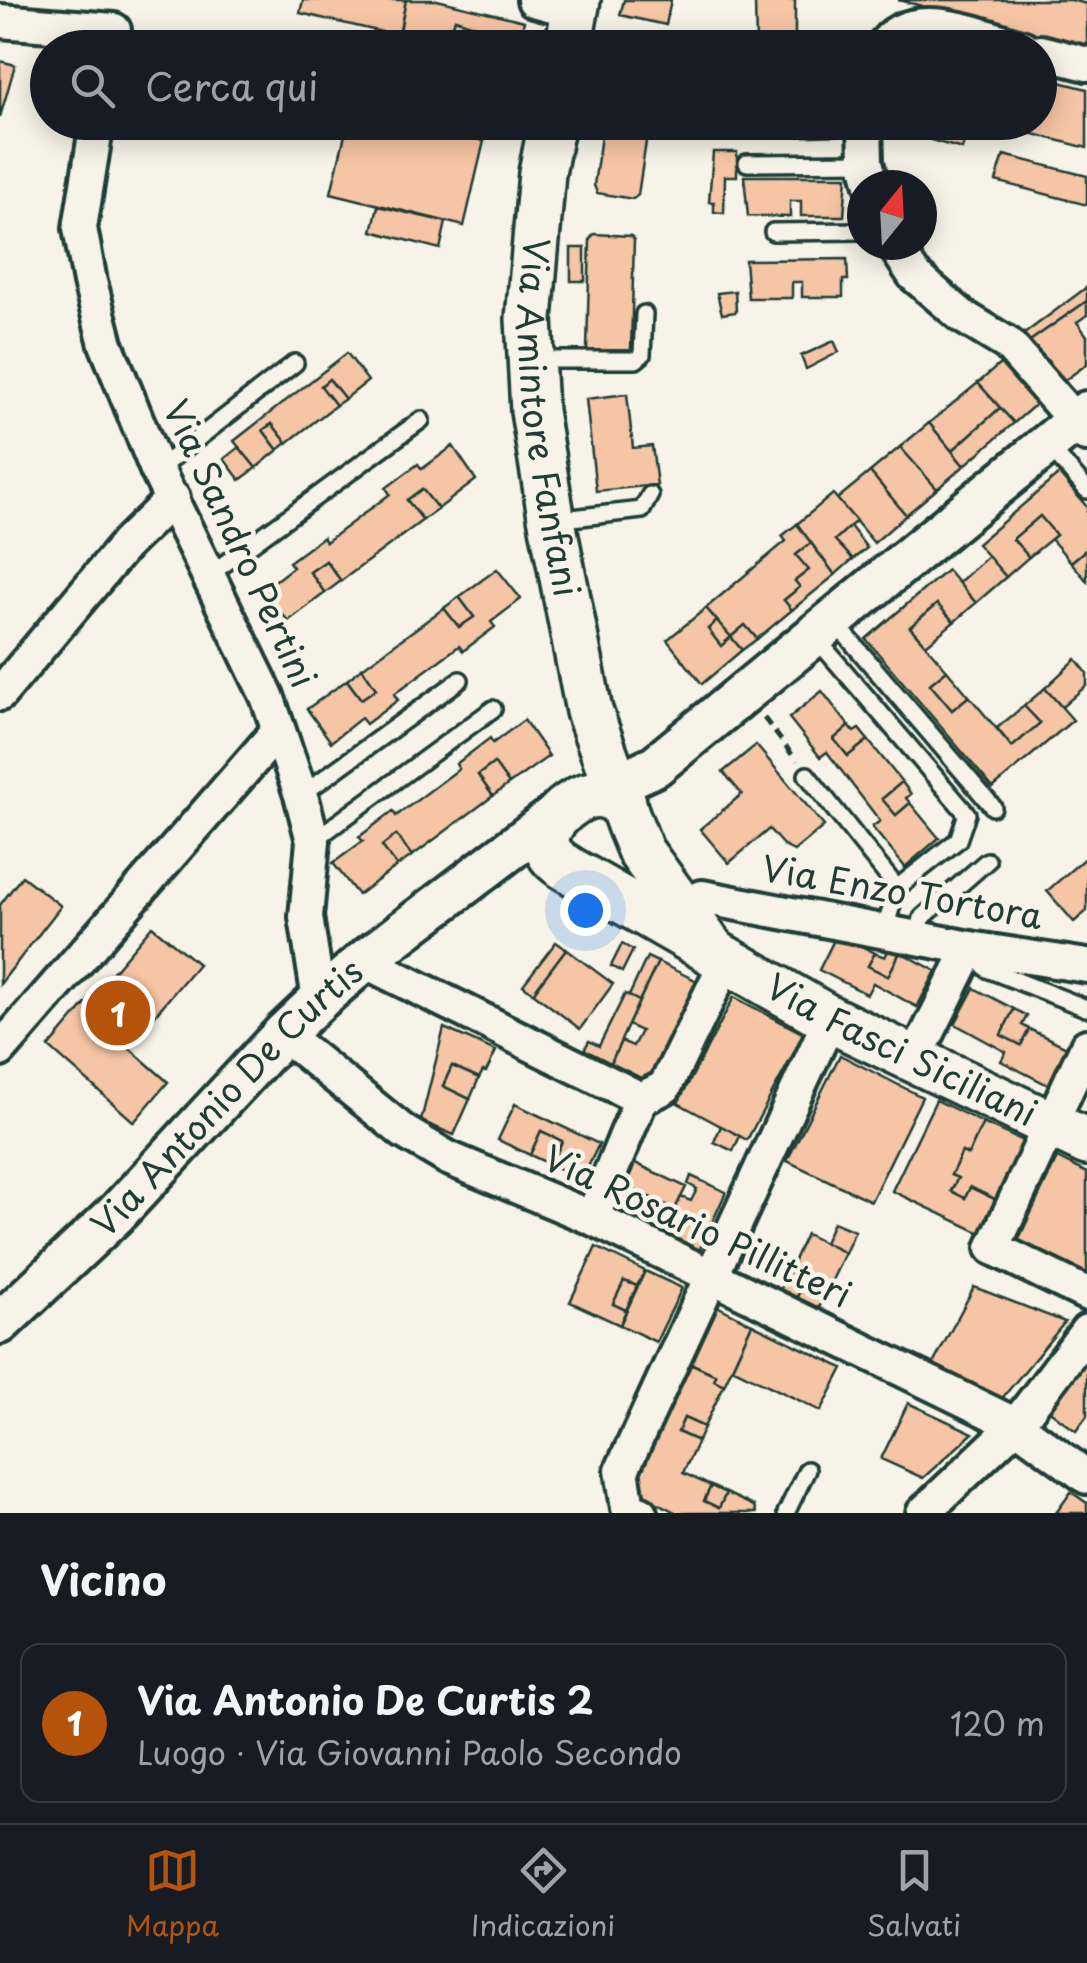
<!DOCTYPE html>
<html lang="it">
<meta charset="utf-8">
<style>
:root{--surface:#171b24;--page:#242831;--text:#f1f3f6;--muted:#9ea1a6;--line:#363941;--accent:#b45309}
body{margin:0;font-family:"Playpen Sans",sans-serif;background:var(--page);color:var(--text)}
.compass{position:absolute;left:847px;top:170px;width:90px;height:90px;border-radius:50%;background:var(--surface);box-shadow:0 5px 25px #0003;rotate:18deg}
.you{position:absolute;left:585px;top:910px;width:35px;height:35px;margin:-25px;border:8px solid #fff;border-radius:50%;background:#1a73e8;box-shadow:0 0 0 15px #1a73e833}
.badge{display:grid;place-items:center;width:65px;height:65px;border-radius:50%;background:var(--accent);color:#fff;font-size:32px;font-weight:700}
.pin{position:absolute;translate:-50% -50%;border:5px solid #fff;box-shadow:0 2px 10px #0006}
.list{margin:0;padding:0;list-style:none}
h2{display:flex;justify-content:space-between;align-items:center;height:130px;margin:0;padding:0 40px;font-size:42px}
h2 small{font-size:32px;font-weight:400;color:var(--muted)}
.list li{display:grid;grid-template-columns:65px 1fr auto;gap:30px;align-items:center;box-sizing:border-box;height:160px;margin:0 20px 20px;padding:0 20px;border:2px solid var(--line);border-radius:20px}
.list b{display:block;font-size:38px;white-space:nowrap}
.list p{margin:0;font-size:32px;white-space:nowrap;color:var(--muted)}
.list em{font-size:32px;font-style:normal;color:var(--muted)}
.icon{flex:none;width:55px;height:55px;fill:none;stroke:currentColor;stroke-width:2;stroke-linecap:round;stroke-linejoin:round}
.map{position:relative;flex:none;width:1087px;height:1513px;overflow:hidden}
.search{position:absolute;background:var(--surface);box-shadow:0 5px 25px #0003;left:30px;right:30px;top:30px;height:110px;display:flex;align-items:center;gap:25px;box-sizing:border-box;padding:0 35px;border-radius:55px;color:var(--muted);font-size:38px}
.sheet{height:310px;background:var(--surface)}
nav{display:flex;justify-content:space-around;align-items:center;box-sizing:border-box;height:140px;border-top:2px solid var(--line);background:var(--surface);font-size:28px;color:var(--muted)}
nav a{display:grid;justify-items:center;gap:5px}
nav .on{color:var(--accent)}
.map>svg:first-child{display:block}
.building{fill:#f6c5a5;stroke:#1f3d34;stroke-width:2.5}
.lines{fill:none;stroke-linecap:round;stroke-linejoin:round}
.service-casing{stroke:#1f3d34;stroke-width:22}
.minor-casing{stroke:#1f3d34;stroke-width:40}
.tertiary-casing{stroke:#1f3d34;stroke-width:48}
.secondary-casing{stroke:#1f3d34;stroke-width:52}
.path{stroke:#1f3d34;stroke-width:5;stroke-dasharray:10 8;stroke-linecap:butt}
.service{stroke:#f7f3e8;stroke-width:15}
.minor{stroke:#f7f3e8;stroke-width:32}
.tertiary{stroke:#f7f3e8;stroke-width:40}
.secondary{stroke:#f7f3e8;stroke-width:45}
.labels{text-anchor:middle;stroke-width:9;stroke-linejoin:round;paint-order:stroke}
.street-label{font-size:35px;fill:#1f3d34;stroke:#f7f3e8}
</style>
<div class="map">
<svg width="1087" height="1513" viewBox="0 0 1087 1513">
<rect width="100%" height="100%" fill="#f7f3e8"/>
<filter id="ink" filterUnits="userSpaceOnUse"><feTurbulence type="fractalNoise" baseFrequency=".01" numOctaves="2"/><feDisplacementMap in="SourceGraphic" scale="20" xChannelSelector="R" yChannelSelector="G"/><feConvolveMatrix kernelMatrix="1 2 1 2 8 2 1 2 1" color-interpolation-filters="sRGB"/></filter>
<g filter="url(#ink)">
<g class="building">
<polygon points="303,0 406,0 399,36 300,13"/>
<polygon points="406,0 437,0 524,21 518,48 468,48 474,25 455,19 447,47 399,36"/>
<polygon points="624,0 671,0 666,25 620,15"/>
<polygon points="755,0 795,0 795,48 756,48"/>
<polygon points="898,0 1071,0 1087,4 1087,47"/>
<polygon points="455,19 474,25 468,48 447,47"/>
<polygon points="0,61 15,65 0,117"/>
<polygon points="1044,78 1087,89 1087,148 1030,133 1032,122 1040,122 1040,96"/>
<polygon points="348,122 408,122 484,141 464,226 331,193"/>
<polygon points="603,122 649,122 638,195 633,199 597,193 594,185"/>
<polygon points="744,122 845,122 845,135 744,138"/>
<polygon points="887,122 970,122 962,149 886,127"/>
<polygon points="713,152 737,152 737,176 725,176 724,213 714,212 714,202 709,202"/>
<polygon points="1004,155 1087,176 1087,205 996,181"/>
<polygon points="744,176 847,176 844,216 801,216 801,201 790,201 790,217 748,216"/>
<polygon points="378,206 446,222 440,249 372,231"/>
<polygon points="594,234 631,236 634,239 631,349 628,353 592,352 587,349 590,239"/>
<rect x="571" y="248" width="14" height="33"/>
<polygon points="847,259 848,280 843,280 843,297 802,297 802,282 792,282 792,298 748,298 745,260"/>
<polygon points="1087,287 1087,301 1030,341 1024,334"/>
<polygon points="735,291 736,312 722,314 717,293"/>
<polygon points="1087,301 1087,315 1077,322 1087,336 1087,364 1065,380 1030,341"/>
<polygon points="834,341 839,352 806,369 801,356"/>
<polygon points="347,353 368,381 345,399 329,379 321,386 336,405 287,443 272,424 263,430 278,450 256,468 234,441"/>
<polygon points="1001,363 1036,404 1014,423 978,383"/>
<polygon points="329,379 345,399 336,405 321,386"/>
<polygon points="978,383 1000,408 952,451 929,423"/>
<polygon points="627,394 633,448 652,446 657,485 596,491 586,399"/>
<polygon points="1000,408 1014,423 964,466 952,451"/>
<polygon points="929,423 964,466 937,489 900,447"/>
<polygon points="272,424 287,443 278,450 263,430"/>
<polygon points="453,446 476,480 438,509 422,489 407,500 423,520 341,581 326,561 310,572 325,593 288,621 263,590 293,567 289,562 323,537 326,542 390,494 386,488 418,464 422,469"/>
<polygon points="239,447 256,468 240,480 224,459"/>
<polygon points="900,447 937,489 906,515 870,472"/>
<polygon points="870,472 906,515 874,543 837,499"/>
<polygon points="1059,474 1087,507 1087,549 1071,562 1051,539 1056,535 1040,516 1013,539 1029,557 1006,577 977,544"/>
<polygon points="422,489 438,509 423,520 407,500"/>
<polygon points="833,494 856,521 835,540 853,559 835,575 797,524"/>
<polygon points="1040,516 1056,535 1029,557 1013,539"/>
<polygon points="797,524 811,543 796,555 809,570 795,581 800,587 784,600 792,610 757,639 745,625 731,637 706,608 786,541 782,536"/>
<polygon points="850,526 867,548 853,559 835,540"/>
<polygon points="811,543 835,575 792,610 784,600 800,587 795,581 809,570 796,555"/>
<polygon points="1087,549 1087,581 1071,562"/>
<polygon points="988,556 1006,577 976,603 958,583"/>
<polygon points="326,561 341,581 325,593 310,572"/>
<polygon points="497,569 521,599 491,622 495,627 463,651 459,646 394,694 398,700 366,724 361,718 331,742 307,709 347,680 361,699 376,689 362,668 444,608 459,627 474,617 459,597"/>
<polygon points="947,570 976,603 954,622 937,604 910,627 947,670 930,684 952,710 969,696 1012,747 1040,723 1024,706 1045,688 1073,720 993,788 866,639"/>
<polygon points="459,597 474,617 459,627 444,608"/>
<polygon points="937,604 954,622 926,645 910,627"/>
<polygon points="706,608 717,621 708,629 721,646 731,637 742,650 702,684 667,640"/>
<polygon points="717,621 731,637 721,646 708,629"/>
<polygon points="745,625 757,639 742,650 731,637"/>
<polygon points="1076,659 1087,673 1087,685 1062,707 1045,688"/>
<polygon points="362,668 376,689 361,699 347,680"/>
<polygon points="947,670 969,696 952,710 930,684"/>
<polygon points="822,691 849,726 834,739 848,756 868,740 902,782 882,799 896,815 910,803 939,838 905,867 872,827 880,821 827,752 820,757 789,718"/>
<polygon points="1024,706 1040,723 1012,747 997,728"/>
<polygon points="524,720 549,756 509,784 494,763 478,775 493,796 412,856 396,835 382,846 397,866 358,895 333,863 363,841 359,837 393,811 396,816 459,769 456,764 490,738 493,743"/>
<polygon points="849,726 854,732 859,729 868,740 848,756 834,739"/>
<polygon points="756,745 824,826 794,851 784,846 769,829 729,863 700,829 742,794 723,772"/>
<polygon points="494,763 509,784 493,796 478,775"/>
<polygon points="902,782 911,794 906,798 910,803 896,815 882,799"/>
<polygon points="396,835 412,856 397,866 382,846"/>
<polygon points="1087,856 1087,911 1074,922 1047,891"/>
<polygon points="22,876 61,906 0,984 0,905"/>
<polygon points="152,926 198,964 128,1047 168,1082 134,1122 49,1047"/>
<polygon points="837,934 875,953 868,966 888,976 900,952 936,971 917,1007 873,983 867,994 819,970"/>
<polygon points="556,942 566,949 533,993 523,985"/>
<polygon points="622,944 633,950 622,972 611,966"/>
<polygon points="890,947 900,952 888,976 868,966 875,953 885,957"/>
<polygon points="566,949 613,984 580,1029 533,993"/>
<polygon points="647,957 658,962 639,1001 629,996"/>
<polygon points="658,962 701,983 650,1090 608,1069 621,1041 633,1046 641,1031 628,1025"/>
<polygon points="974,988 1014,1009 1001,1035 1021,1045 1029,1029 1071,1049 1052,1087 1001,1061 1006,1052 955,1024"/>
<polygon points="625,994 639,1001 608,1069 581,1056 589,1041 599,1046"/>
<polygon points="734,997 804,1034 747,1140 678,1103"/>
<polygon points="1014,1009 1027,1016 1022,1025 1029,1029 1021,1045 1001,1035"/>
<polygon points="444,1028 496,1051 486,1072 483,1071 479,1078 452,1066 443,1086 470,1099 454,1135 421,1121"/>
<polygon points="840,1055 922,1097 871,1201 787,1161"/>
<polygon points="452,1066 479,1078 470,1099 443,1086"/>
<polygon points="936,1100 983,1123 968,1155 962,1152 951,1175 958,1178 951,1191 965,1198 970,1187 999,1201 983,1234 892,1191"/>
<polygon points="515,1104 599,1144 582,1179 551,1165 562,1141 541,1131 530,1155 498,1140"/>
<polygon points="983,1123 1027,1143 999,1201 970,1187 965,1198 951,1191 958,1178 951,1175 962,1152 968,1155"/>
<polygon points="721,1126 740,1136 733,1151 714,1142"/>
<polygon points="541,1131 562,1141 551,1165 530,1155"/>
<polygon points="1057,1158 1087,1173 1087,1284 1014,1249"/>
<polygon points="635,1163 686,1187 675,1209 625,1186"/>
<polygon points="691,1176 726,1192 699,1251 663,1234 681,1197 691,1201 697,1189 688,1184"/>
<polygon points="625,1186 675,1209 663,1234 613,1212"/>
<polygon points="833,1222 855,1231 845,1253 824,1243"/>
<polygon points="806,1234 845,1253 818,1310 796,1299 805,1279 789,1271"/>
<polygon points="596,1247 645,1271 637,1286 624,1281 613,1304 626,1310 620,1325 570,1302"/>
<polygon points="645,1271 682,1288 656,1342 620,1325"/>
<polygon points="789,1271 805,1279 796,1299 779,1292"/>
<polygon points="624,1281 637,1286 626,1310 613,1304"/>
<polygon points="974,1287 1065,1322 999,1402 932,1366"/>
<polygon points="717,1306 752,1324 724,1385 714,1380 716,1375 690,1363"/>
<polygon points="752,1324 843,1368 821,1411 732,1368"/>
<polygon points="1087,1355 1087,1416 1076,1431 1047,1409"/>
<polygon points="690,1363 716,1375 714,1380 724,1385 704,1427 684,1418 678,1432 698,1441 683,1473 711,1486 704,1501 719,1508 726,1493 754,1506 756,1513 677,1513 629,1488"/>
<polygon points="908,1403 973,1433 923,1478 881,1459"/>
<polygon points="684,1418 704,1427 698,1441 678,1432"/>
<polygon points="711,1486 726,1493 719,1508 704,1501"/>
<polygon points="1071,1492 1087,1503 1087,1513 1056,1513"/>
</g>
<g class="lines">
<g class="service-casing">
<g id="service">
<polyline points="747,163 866,162"/>
<polyline points="773,232 862,231"/>
<polyline points="535,360 636,360 642,355 644,314"/>
<polyline points="1047,444 1087,490"/>
<polyline points="157,470 295,363"/>
<polyline points="554,516 572,518 642,510 650,495"/>
<polyline points="209,575 421,420"/>
<polyline points="833,620 993,807"/>
<polyline points="815,637 967,814 958,840 897,888 884,932"/>
<polyline points="807,775 897,888"/>
<polyline points="301,795 460,680"/>
<polyline points="313,841 493,709"/>
<polyline points="917,938 922,918 987,861"/>
<polyline points="975,954 987,969 1086,1008"/>
<polyline points="786,1513 807,1470"/>
</g>
</g>
<g class="minor-casing">
<g id="minor">
<polyline points="534,0 575,11"/>
<polyline points="0,21 114,30"/>
<path d="M882 48C910 2 984 37 1024 48"/>
<polyline points="1040,52 1087,64"/>
<polyline points="97,122 80,228 90,282 106,344 157,470 267,696 301,795 313,841 306,917 319,1000"/>
<polyline points="865,122 866,162 872,185"/>
<polyline points="894,245 914,275 962,316 1008,344 1087,435"/>
<polyline points="0,694 126,544 173,498"/>
<polyline points="702,897 970,948 1087,966"/>
<polyline points="364,961 641,1099 592,1218"/>
<polyline points="283,1034 404,1132 448,1158 592,1218 1016,1425 1087,1477"/>
<polyline points="1087,1046 993,1248 1087,1294"/>
<polyline points="0,1050 278,731"/>
<polyline points="914,1061 970,948"/>
<polyline points="641,1099 665,1087 727,960"/>
<polyline points="641,1513 628,1508 622,1470 830,1019"/>
<polyline points="923,1513 1016,1425 1087,1331"/>
</g>
</g>
<g class="tertiary-casing">
<g id="tertiary">
<polyline points="595,794 655,766 1087,412"/>
<path id="s1" d="M0 1323 116 1214 283 1034 319 1000 364 961 557 814"/>
</g>
</g>
<g class="secondary-casing">
<g id="secondary">
<polyline points="568,48 577,0"/>
<path id="s2" d="M552 122 542 173 529 319 534 411 551 516 589 711 630 825 641 852 715 954"/>
<path id="s3" d="M623 802C613 798 602 793 592 795 571 798 534 830 550 853 555 862 567 868 575 873L830 1019 1087 1142"/>
</g>
</g>
<polyline class="path" points="764,718 797,761"/>
<use href="#service" class="service"/>
<use href="#minor" class="minor"/>
<use href="#tertiary" class="tertiary"/>
<use href="#secondary" class="secondary"/>
</g>
</g>
<g class="labels">
<g class="street-label">
<text dy="12" stroke="none"><textPath href="#s2" startOffset="298">Via Amintore Fanfani</textPath></text>
<text transform="translate(239 544) rotate(65)" y="12">Via Sandro Pertini</text>
<text transform="translate(902 893) rotate(10)" y="12">Via Enzo Tortora</text>
<text dy="12" stroke="none"><textPath href="#s3" startOffset="518">Via Fasci Siciliani</textPath></text>
<text dy="12" stroke="none"><textPath href="#s1" startOffset="320">Via Antonio De Curtis</textPath></text>
<text transform="translate(697 1227) rotate(25)" y="12">Via Rosario Pillitteri</text>
</g>
</g>
</svg>
<svg class="compass" viewBox="-18 -18 36 36"><path d="M0-13l5 13h-10z" fill="#e53935"/><path d="M0 13l5-13h-10z" fill="#9ea1a6"/></svg>
<div class="you"></div>
<div class="pin badge" style="left:118px;top:1013px">1</div>
<div class="search"><svg class="icon" aria-label="search" viewBox="0 0 24 24"><circle cx="10" cy="10" r="6"/><path d="M15 15l6 6"/></svg>Cerca qui</div>
</div>
<section class="sheet">
<h2>Vicino<small></small></h2>
<ul class="list">
<li><span class="badge">1</span><div><b>Via Antonio De Curtis 2</b><p>Luogo · Via Giovanni Paolo Secondo</p></div><em>120 m</em></li>
</ul>
</section>
<nav>
<a class="on"><svg class="icon" aria-label="map" viewBox="0 0 24 24"><path d="M3 6l6-2 6 2 6-2v14l-6 2-6-2-6 2zM9 4v14M15 6v14"/></svg>Mappa</a>
<a><svg class="icon" aria-label="directions" viewBox="0 0 24 24"><path d="M12 3l9 9-9 9-9-9zM9 14v-3h6M13 9l2 2-2 2"/></svg>Indicazioni</a>
<a><svg class="icon" aria-label="saved" viewBox="0 0 24 24"><path d="M7 4h10v16l-5-4-5 4z"/></svg>Salvati</a>
</nav>
